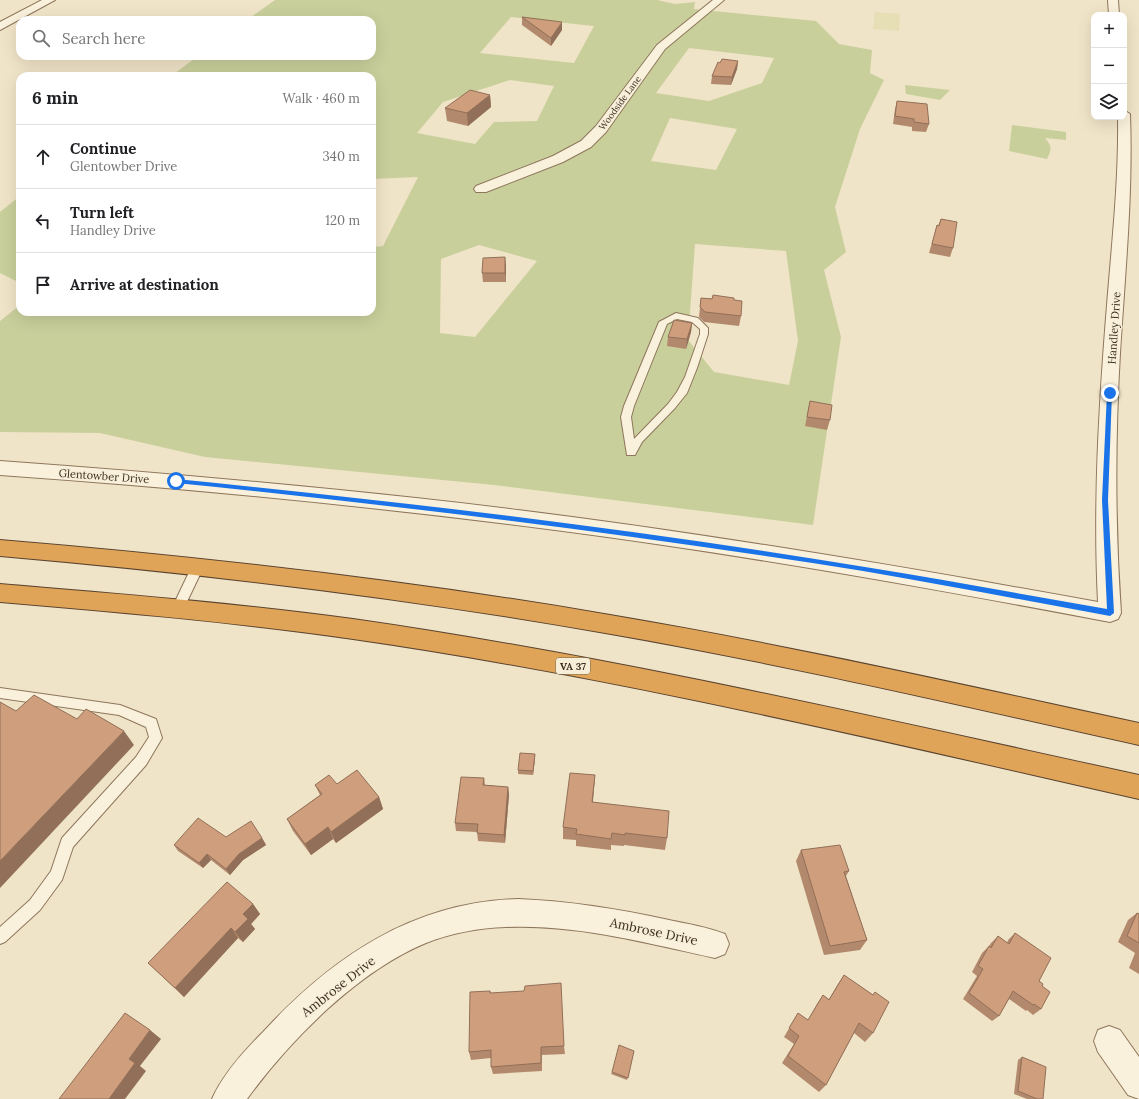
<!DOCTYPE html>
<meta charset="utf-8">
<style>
:root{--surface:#fff;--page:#f2f2f2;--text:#202124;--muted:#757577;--line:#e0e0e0}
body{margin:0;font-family:Lora,serif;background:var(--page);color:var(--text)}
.controls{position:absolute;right:12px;top:12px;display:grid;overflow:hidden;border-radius:8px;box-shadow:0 4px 16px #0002}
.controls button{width:36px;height:36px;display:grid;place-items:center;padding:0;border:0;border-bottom:1px solid var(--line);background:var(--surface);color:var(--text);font:20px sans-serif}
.stop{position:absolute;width:12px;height:12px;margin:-9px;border:3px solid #1a73e8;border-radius:50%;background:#fff}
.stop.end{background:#1a73e8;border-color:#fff;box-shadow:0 1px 4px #0008}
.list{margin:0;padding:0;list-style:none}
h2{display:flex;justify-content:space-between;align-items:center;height:52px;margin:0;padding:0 16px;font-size:17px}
h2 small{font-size:13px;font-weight:400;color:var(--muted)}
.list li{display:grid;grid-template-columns:26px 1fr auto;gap:12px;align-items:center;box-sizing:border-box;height:64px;padding:0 16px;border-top:1px solid var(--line)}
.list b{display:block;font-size:15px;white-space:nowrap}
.list p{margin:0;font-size:13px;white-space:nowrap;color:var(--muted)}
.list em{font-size:13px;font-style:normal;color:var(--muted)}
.icon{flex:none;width:22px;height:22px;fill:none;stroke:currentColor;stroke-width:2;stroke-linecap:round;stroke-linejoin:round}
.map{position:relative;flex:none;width:1139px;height:1099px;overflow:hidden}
.search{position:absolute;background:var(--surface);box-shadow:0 4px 16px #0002;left:16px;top:16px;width:360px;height:44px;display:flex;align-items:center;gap:10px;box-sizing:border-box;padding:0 14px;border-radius:12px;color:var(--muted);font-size:15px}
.panel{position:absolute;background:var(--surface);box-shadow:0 4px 16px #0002;left:16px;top:72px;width:360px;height:244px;border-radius:12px}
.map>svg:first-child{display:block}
.farmland{fill:#e6deb5}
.green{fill:#c9cf9b;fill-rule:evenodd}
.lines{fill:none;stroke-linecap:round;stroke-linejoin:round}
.service-casing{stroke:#8d765c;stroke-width:2}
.minor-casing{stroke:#8d765c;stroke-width:2}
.tertiary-casing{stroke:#8d765c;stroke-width:2}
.motorway-casing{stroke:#5b4430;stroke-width:2}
.service{fill:#faf1dc;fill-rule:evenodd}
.minor{fill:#faf1dc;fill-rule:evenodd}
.tertiary{fill:#faf1dc;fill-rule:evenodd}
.motorway{fill:#e0a458;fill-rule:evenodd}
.wall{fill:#b2896c}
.shaded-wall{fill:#916f58}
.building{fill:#cf9f7d;stroke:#916f58}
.route{fill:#1a73e8}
.labels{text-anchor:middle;stroke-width:3;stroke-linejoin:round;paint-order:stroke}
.far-street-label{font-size:9px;fill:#3d2e20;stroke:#f7eed8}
.shield{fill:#f7eed8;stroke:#756857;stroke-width:1}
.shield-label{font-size:10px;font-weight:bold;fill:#3d2e20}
.street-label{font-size:11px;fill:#3d2e20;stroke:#f7eed8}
.near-street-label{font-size:13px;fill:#3d2e20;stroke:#f7eed8}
</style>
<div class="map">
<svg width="1139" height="1099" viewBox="0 0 1139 1099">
<rect width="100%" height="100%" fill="#f0e4c8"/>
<polygon class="farmland" points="875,12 900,14 899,31 873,29"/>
<g class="green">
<path d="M275 0H657L675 4 695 2 694 9 816 21 839 44 872 50 870 73 884 80 860 129 835 207 846 252 824 270 841 337 813 525 494 485 205 457 100 433 0 432V321L20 305V312H372V247L383 246 418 177 372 179V76H171L198 56H372V20H247ZM511 17 593 26H594L574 63 480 53ZM689 48 774 58 762 83 709 101 656 93ZM510 80 554 86 537 121 494 122 475 144 417 133 443 102ZM670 118 737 129 716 170 651 161ZM695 244 786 251 798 341 789 385 714 372 688 340ZM479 245 537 261 475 337 440 333 441 259Z"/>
<polygon points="905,85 950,90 940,100 906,94"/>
<path d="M1012 125 1066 132V140L1045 138C1052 146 1052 149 1047 159L1009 151Z"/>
<polygon points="20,196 20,283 0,273 0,212"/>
</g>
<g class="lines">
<g class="service-casing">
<g id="service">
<path d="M676 313 698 318 708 328V334L697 368 687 393 675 408 642 442 635 455H627L621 417 624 406 659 322ZM677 319 692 322 700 329V334L685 377 677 392 668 404 634 439 631 417 634 406 667 324Z"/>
<polygon points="198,562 202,563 204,566 184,608 182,611 174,611 172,608 192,566 194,563"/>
<polygon points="0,688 120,705 156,719 162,738 146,765 73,847 62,880 40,910 5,942 0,944 0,927 30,900 51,871 62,838 136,757 149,737 146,727 119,715 0,698"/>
</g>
</g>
<g class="minor-casing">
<g id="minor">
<polygon points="713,0 724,0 665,49 606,132 591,147 563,162 486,192 476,192 474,189 476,186 553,156 581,141 596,126 657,45"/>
<polygon points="1108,0 1118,0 1119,15 1109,15"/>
<path d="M1124 110 1130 114C1133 194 1125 273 1120 353 1115 440 1115 526 1121 613L1118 619 1110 622C926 587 741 554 555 530 370 506 185 488 0 475V461C139 471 277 483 416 498 645 523 872 561 1098 602 1093 503 1099 404 1107 305 1112 242 1119 180 1118 117H1124Z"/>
<path d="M518 899C569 901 619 909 669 920 688 924 707 927 725 934L729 944 725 954 715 958C647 943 576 924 506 927 479 928 451 933 426 943 358 971 290 1040 247 1099H212C223 1074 244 1051 263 1032 332 957 413 902 518 899Z"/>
<polygon points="1109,1026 1120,1030 1139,1057 1139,1099 1128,1095 1098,1052 1094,1041 1098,1030"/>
</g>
</g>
<g class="tertiary-casing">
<polygon id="tertiary" points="42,0 55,0 0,30 0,22"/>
</g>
<g class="motorway-casing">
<g id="motorway">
<path d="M0 540C204 557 408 580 610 615 788 645 963 685 1139 723V745C963 706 788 665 611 634 408 598 205 574 0 556Z"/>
<path d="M0 584C118 594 236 603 353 619 617 657 878 718 1139 775V799C878 740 617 677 353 639 236 622 118 612 0 602Z"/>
</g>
</g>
<use href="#service" class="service"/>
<use href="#minor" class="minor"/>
<use href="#tertiary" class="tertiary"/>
<use href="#motorway" class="motorway"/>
</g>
<g class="wall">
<polygon points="522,17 562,30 551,46 522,25"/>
<polygon points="738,61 737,69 731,85 711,84 712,76 720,63"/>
<polygon points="490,95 491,107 468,126 447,121 445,108"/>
<polygon points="897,101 929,124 926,132 912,131 912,127 893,124 895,109"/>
<polygon points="941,219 953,248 950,257 929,253 937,225 938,226"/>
<polygon points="505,257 506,282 483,282 482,273"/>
<polygon points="701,298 734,300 741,316 739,326 704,322 699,317"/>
<polygon points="692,323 691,332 686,349 667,346 668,337"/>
<polygon points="810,401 830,420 827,430 805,426"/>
<polygon points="535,754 535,758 533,775 518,774 518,770"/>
<polygon points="595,775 593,802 667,838 665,850 624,845 624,846 611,845 611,850 576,846 576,840 563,839 563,827"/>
<polygon points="484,778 485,785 508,787 509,795 505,843 478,841 477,832 456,831 455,823"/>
<polygon points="337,784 379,797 383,809 336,843 333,839 311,855 293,831 287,819 320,795 315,785"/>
<polygon points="262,838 266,845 243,860 230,875 211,860 203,868 178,851 174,845"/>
<polygon points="801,850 849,871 846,876 867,940 860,950 824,955 796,861"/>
<polygon points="253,904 260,914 251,924 255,929 243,942 238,938 184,997 148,963"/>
<polygon points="1137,913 1139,914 1139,974 1129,968 1135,953 1118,942 1128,920"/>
<polygon points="1015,933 1042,986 1041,1009 1033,1015 1027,1010 1026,1011 1009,999 999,1016 992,1021 963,999 977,976 972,972 982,953 989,946 991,943 998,936 1007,943 1008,940"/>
<polygon points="844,975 873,995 875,992 873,1033 865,1042 854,1033 826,1085 819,1092 782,1063 794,1044 784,1037 798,1013 808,1020 817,1004 823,995 829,999 838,984"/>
<polygon points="490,991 491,993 564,1046 565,1054 542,1055 542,1071 493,1074 491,1067 491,1058 471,1060 469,1052"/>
<polygon points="634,1051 627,1080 611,1074 612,1072"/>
<polygon points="1022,1057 1043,1099 1027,1099 1014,1094 1018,1060"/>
</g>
<g class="shaded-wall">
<polygon points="562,22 562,30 551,46 551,38"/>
<polygon points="738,61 737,69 731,85 732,77"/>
<polygon points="490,95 491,107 468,126 467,113"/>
<polygon points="505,257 506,266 506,282 505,273"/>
<polygon points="692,323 691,332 686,349 687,339"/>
<polygon points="124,731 134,745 0,888 0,861"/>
<polygon points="535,754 535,758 533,775 533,771"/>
<polygon points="595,775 594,788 591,814 592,802"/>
<polygon points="508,787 509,795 505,843 504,835"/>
<polygon points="379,797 383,809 336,843 331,832"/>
<polygon points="328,827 333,839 311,855 305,844"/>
<polygon points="262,838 266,845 243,860 230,875 226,869 239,854"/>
<polygon points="207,854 211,860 203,868 199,863"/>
<polygon points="253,904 260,914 251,924 255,929 243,942 235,932 243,914"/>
<polygon points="231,928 238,938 184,997 175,988"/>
<polygon points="150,1030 161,1039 140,1066 146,1071 125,1099 109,1099 129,1059"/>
</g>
<g class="building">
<polygon points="522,17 562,22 551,38"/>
<polygon points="722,59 738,61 732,77 712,76 718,62 720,63"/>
<polygon points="470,90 490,95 467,113 445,108"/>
<polygon points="897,101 927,104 929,124 914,122 914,119 895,116"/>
<polygon points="941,219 957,222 953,248 932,244 937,225 939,226"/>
<polygon points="505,257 505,273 482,273 483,258"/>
<polygon points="713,295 734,298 734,300 742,301 741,316 705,312 700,307 701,298 712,299"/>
<polygon points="674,320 692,323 687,339 668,337"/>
<polygon points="810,401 832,405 830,420 807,417"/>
<polygon points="34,695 77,719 86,709 124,731 0,861 0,702 16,711"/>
<polygon points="520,753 535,754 533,771 518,770"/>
<polygon points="357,770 379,797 331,832 328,827 305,844 287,819 322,794 315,785 329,775 337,784"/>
<polygon points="570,773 595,775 592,802 669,811 667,838 625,833 625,835 612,833 611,839 576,834 577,829 563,827"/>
<polygon points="461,777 484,778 483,785 508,787 504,835 477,833 478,824 455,823"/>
<polygon points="198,818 226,837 251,821 262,838 239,854 226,869 207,854 199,863 174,845"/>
<polygon points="840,845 849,871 844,872 867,940 830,946 801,850"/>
<polygon points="227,882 253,904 243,914 248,919 235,932 231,928 175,988 148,963"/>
<polygon points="1137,913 1139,914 1139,943 1127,936"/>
<polygon points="1015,933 1051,958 1039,981 1043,984 1042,986 1050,992 1041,1009 1034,1004 1033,1005 1013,991 999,1016 969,993 983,969 978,966 989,946 991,948 998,936 1009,944"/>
<polygon points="844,975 873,995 875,992 889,1002 873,1033 859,1023 826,1085 788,1056 799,1036 789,1028 798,1013 808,1020 823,995 829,1000"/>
<polygon points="561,983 564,1046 541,1047 541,1063 491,1067 491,1050 469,1052 470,992 490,991 490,993 524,991 525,986"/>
<polygon points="125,1013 150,1030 129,1059 135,1063 109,1099 59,1099"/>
<polygon points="619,1045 634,1051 628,1078 612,1072"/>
<polygon points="1022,1057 1046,1067 1043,1099 1037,1099 1018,1091"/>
</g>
<path class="route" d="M1110 391 1112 393 1108 500 1114 613 1110 616C1028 601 945 585 863 571 635 535 405 506 176 483L173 481 176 479C406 502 636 529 865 567 946 580 1026 595 1107 609L1102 500 1107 393Z"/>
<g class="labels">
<g class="far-street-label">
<text transform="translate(620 103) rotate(-54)" y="3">Woodside Lane</text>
</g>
<rect class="shield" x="556" y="658" width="34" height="16" rx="3"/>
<g class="shield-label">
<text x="573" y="670">VA 37</text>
</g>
<g class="street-label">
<text transform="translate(1114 328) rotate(-86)" y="4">Handley Drive</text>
<text transform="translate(104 476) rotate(4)" y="4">Glentowber Drive</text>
</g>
<g class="near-street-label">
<text transform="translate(654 931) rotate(12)" y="5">Ambrose Drive</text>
<text transform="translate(338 986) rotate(-38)" y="5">Ambrose Drive</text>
</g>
</g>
</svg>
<div class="controls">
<button>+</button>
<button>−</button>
<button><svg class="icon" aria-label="layers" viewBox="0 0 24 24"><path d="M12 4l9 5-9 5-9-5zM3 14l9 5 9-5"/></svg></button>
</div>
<div class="stop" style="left:176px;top:481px"></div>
<div class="stop end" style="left:1110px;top:393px"></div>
<div class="search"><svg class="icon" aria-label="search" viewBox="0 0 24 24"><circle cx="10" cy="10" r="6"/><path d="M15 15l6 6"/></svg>Search here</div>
<section class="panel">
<h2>6 min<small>Walk · 460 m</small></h2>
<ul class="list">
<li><svg class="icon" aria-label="ahead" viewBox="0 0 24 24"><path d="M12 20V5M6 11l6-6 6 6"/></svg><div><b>Continue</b><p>Glentowber Drive</p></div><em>340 m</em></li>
<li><svg class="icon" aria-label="left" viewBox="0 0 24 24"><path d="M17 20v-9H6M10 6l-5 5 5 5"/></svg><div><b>Turn left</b><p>Handley Drive</p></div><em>120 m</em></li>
<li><svg class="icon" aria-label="arrive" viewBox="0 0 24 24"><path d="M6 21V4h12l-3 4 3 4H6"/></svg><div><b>Arrive at destination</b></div></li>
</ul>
</section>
</div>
